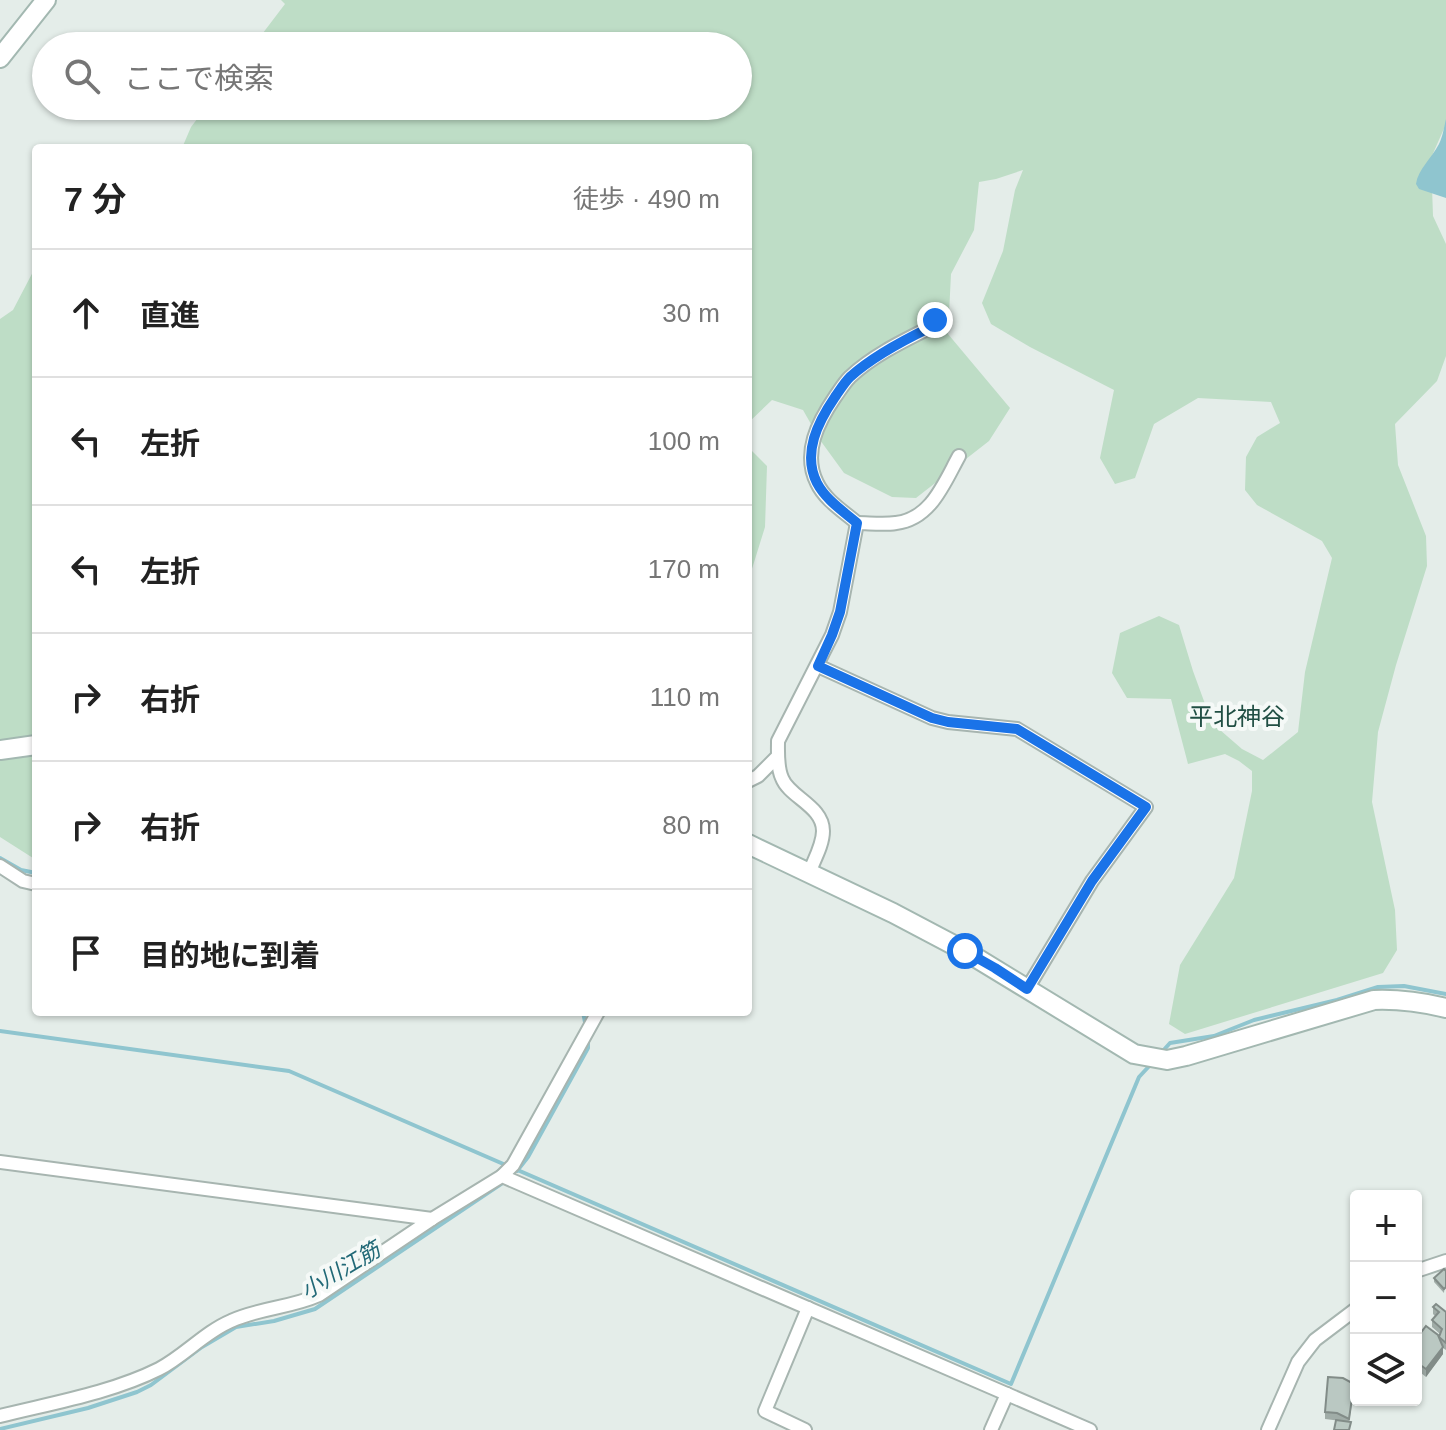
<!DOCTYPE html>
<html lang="ja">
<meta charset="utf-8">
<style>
:root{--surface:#fff;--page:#f2f2f2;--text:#222;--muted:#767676;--line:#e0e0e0}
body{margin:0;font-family:Helvetica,"Noto Sans JP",sans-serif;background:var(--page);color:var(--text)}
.controls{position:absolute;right:24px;bottom:24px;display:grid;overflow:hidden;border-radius:8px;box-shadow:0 2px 6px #0004}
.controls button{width:72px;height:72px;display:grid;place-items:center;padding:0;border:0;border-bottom:2px solid var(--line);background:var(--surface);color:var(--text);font:40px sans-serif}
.stop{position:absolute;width:24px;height:24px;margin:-18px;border:6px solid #1a73e8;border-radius:50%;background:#fff}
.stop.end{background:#1a73e8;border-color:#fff;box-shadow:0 2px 8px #0008}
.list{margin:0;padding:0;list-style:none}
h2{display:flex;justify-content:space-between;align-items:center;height:104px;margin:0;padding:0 32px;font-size:34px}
h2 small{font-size:26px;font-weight:400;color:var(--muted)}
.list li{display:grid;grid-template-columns:52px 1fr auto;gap:24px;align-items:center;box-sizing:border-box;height:128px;padding:0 32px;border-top:2px solid var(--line)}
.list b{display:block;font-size:30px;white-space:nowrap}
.list em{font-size:26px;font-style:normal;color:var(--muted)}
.icon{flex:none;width:44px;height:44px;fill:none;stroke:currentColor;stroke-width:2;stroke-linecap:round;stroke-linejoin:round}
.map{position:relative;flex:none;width:1446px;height:1430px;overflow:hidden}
.search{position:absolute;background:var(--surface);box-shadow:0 2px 6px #0004;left:32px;top:32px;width:720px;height:88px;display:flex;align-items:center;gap:20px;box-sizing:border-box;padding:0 28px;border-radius:44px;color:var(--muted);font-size:30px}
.panel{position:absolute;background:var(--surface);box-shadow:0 2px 6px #0004;left:32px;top:144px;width:720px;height:872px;border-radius:8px}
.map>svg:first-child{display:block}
.green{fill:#beddc6}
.water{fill:#8fc5cf}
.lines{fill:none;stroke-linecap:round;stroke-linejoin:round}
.stream{stroke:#8fc5cf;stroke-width:4}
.street-casing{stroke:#a7b5b0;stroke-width:16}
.secondary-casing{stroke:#a3b8b1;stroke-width:22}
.street{stroke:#fff;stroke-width:12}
.secondary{stroke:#fff;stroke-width:18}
.wall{fill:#a0aca7}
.shaded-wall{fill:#828c88}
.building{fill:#bac8c2;stroke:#828c88;stroke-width:2}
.route{stroke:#1a73e8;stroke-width:10}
.labels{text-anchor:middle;stroke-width:8;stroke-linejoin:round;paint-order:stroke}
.water-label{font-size:22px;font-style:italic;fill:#216977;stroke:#f5f9f7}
.quarter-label{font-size:24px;fill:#214f44;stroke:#f5f9f7}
</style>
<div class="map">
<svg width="1446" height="1430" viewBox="0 0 1446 1430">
<rect width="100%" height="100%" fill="#e4ede9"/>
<g class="green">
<polygon points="281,0 1446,0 1446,124 1431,158 1433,216 1446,244 1446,356 1437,381 1395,424 1398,465 1426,536 1427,566 1396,665 1378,732 1372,802 1395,910 1397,950 1383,973 1185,1034 1169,1024 1180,965 1234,878 1252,791 1252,771 1239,761 1225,754 1188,764 1171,699 1127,698 1112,673 1120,633 1159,616 1179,625 1193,671 1212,723 1242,749 1263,760 1298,732 1305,672 1332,558 1322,541 1257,505 1245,490 1246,457 1257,437 1280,423 1271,402 1198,398 1154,424 1135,478 1115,484 1100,458 1114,390 1030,347 991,324 982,303 1003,251 1015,190 1023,170 996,179 979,182 974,230 951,274 948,334 1010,408 989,441 916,498 892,497 844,473 820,440 803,410 772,400 748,423 748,148 182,148 191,127 207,106 738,106 738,46 253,46 285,4"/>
<polygon points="36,266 36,858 33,858 0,837 0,319 13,310"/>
<polygon points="748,447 767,466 765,527 751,572 748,593"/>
</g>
<path class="water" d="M1446 119V198L1419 189 1416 184C1418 169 1432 158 1439 144 1443 136 1444 127 1446 119Z"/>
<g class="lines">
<g class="stream">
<polyline points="0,858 21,870 36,873"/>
<polyline points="583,1012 586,1027"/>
<polyline points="0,1031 289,1071 1011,1384 1139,1077 1153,1062"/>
<polyline points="1161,1053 1170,1043 1214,1036 1254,1020 1337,1000 1378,987 1404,986 1446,994"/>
<polyline points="517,1171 528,1157 588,1048 588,1036"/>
<polyline points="0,1429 88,1408 137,1392 151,1385 202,1347 236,1327 274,1321 315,1309 507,1180"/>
</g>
<g class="street-casing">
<g id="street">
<path d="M857 523C843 511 825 500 817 483 802 453 818 422 835 397 840 390 844 383 850 377 872 356 903 341 929 328L935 320"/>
<polyline points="818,666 932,718 948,722 1017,729 1146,807 1092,881 1027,989"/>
<polyline points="748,781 758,776 778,756"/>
<polyline points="0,866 23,881 36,884"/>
<path d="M809 873C814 860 823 845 823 831 823 806 789 797 782 778 777 767 778 752 778 741L832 635 840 612 857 523C869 523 883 525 896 523 931 519 944 483 959 456"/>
<polyline points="0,1162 432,1219"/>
<polyline points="502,1176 513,1165 598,1012"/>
<polyline points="1416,1271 1446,1261"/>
<path d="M0 1416C52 1403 111 1393 159 1369 184 1356 205 1332 231 1321 259 1308 290 1308 319 1295L432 1219 502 1176 1090 1430"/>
<polyline points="805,1430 765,1411 808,1308"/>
<polyline points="991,1430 1007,1394"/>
<polyline points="1268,1430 1298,1362 1315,1340 1356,1309"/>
</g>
</g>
<g class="secondary-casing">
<g id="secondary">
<polyline points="0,58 46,0"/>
<polyline points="0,750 36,745"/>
<path d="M748 844 893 913 965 951 1134 1054 1167 1060 1186 1056 1374 1000C1400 999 1421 1002 1446 1008"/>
</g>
</g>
<use href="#street" class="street"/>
<use href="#secondary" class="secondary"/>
</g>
<g class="wall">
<polygon points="1446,1271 1444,1293 1434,1282 1434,1278"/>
<polygon points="1433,1307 1446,1312 1446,1350 1443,1348 1443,1354 1426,1377 1416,1369 1416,1339 1439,1338 1440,1334 1432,1327 1432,1320 1435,1316 1433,1314"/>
<polygon points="1354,1392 1349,1422 1325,1419 1325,1412"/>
</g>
<polygon class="shaded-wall" points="1443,1347 1443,1354 1426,1377 1426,1369"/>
<g class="building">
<polygon points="1444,1269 1446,1271 1446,1287 1444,1289 1434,1278"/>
<polygon points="1436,1304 1446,1312 1446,1343 1439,1337 1442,1329 1432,1320 1439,1312 1433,1307"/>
<polygon points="1426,1326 1438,1335 1443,1347 1426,1369 1416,1362 1416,1339"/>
<polygon points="1328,1377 1343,1378 1354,1384 1349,1419 1337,1413 1325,1412"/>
<polygon points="1336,1420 1351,1422 1349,1430 1334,1430"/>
</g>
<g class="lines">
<path class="route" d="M935 320 929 328C902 341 872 357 850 377 844 383 840 390 835 397 818 422 802 453 817 483 826 500 843 511 857 523L840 612 832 635 818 666 932 718 948 722 1017 729 1146 807 1092 881 1027 989 995 968 965 951"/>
</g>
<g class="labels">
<g class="water-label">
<text transform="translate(340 1270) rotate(-31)" y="8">小川江筋</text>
</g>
<g class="quarter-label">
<text x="1237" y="725">平北神谷</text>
</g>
</g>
</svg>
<div class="controls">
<button>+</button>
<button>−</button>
<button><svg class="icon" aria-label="layers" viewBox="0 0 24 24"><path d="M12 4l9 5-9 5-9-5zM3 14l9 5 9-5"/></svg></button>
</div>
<div class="stop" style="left:965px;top:951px"></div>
<div class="stop end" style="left:935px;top:320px"></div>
<div class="search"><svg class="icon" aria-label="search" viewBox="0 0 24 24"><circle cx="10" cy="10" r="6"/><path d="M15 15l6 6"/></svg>ここで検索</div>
<section class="panel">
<h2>7 分<small>徒歩 · 490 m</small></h2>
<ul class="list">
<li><svg class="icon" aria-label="ahead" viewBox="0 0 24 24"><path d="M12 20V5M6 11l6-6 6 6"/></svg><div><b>直進</b></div><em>30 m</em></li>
<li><svg class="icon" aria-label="left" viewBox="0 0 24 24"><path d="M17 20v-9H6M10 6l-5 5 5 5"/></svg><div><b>左折</b></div><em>100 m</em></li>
<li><svg class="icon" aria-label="left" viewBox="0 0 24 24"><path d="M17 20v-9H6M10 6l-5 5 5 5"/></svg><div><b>左折</b></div><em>170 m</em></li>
<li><svg class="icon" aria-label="right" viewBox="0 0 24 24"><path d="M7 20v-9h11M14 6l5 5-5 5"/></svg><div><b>右折</b></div><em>110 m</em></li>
<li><svg class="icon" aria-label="right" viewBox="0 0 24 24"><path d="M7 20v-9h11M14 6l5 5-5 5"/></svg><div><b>右折</b></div><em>80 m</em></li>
<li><svg class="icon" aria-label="arrive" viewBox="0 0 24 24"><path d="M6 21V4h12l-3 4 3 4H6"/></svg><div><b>目的地に到着</b></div></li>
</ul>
</section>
</div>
